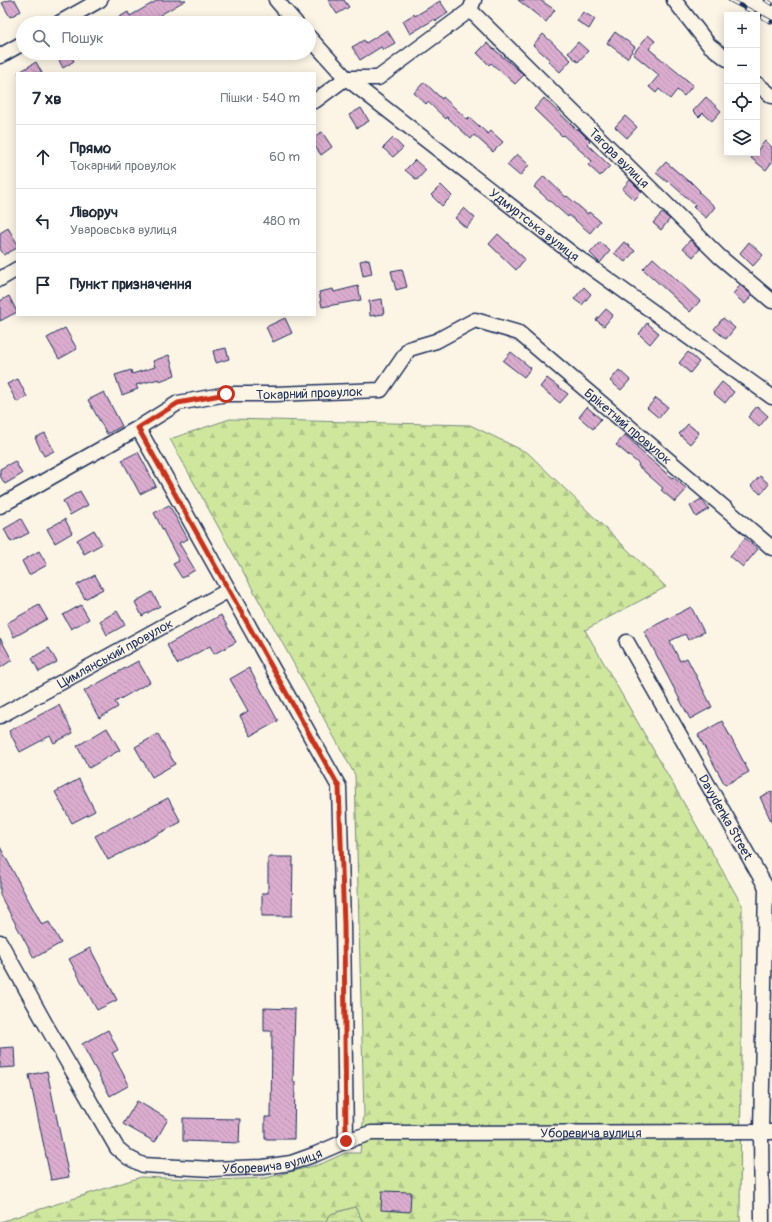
<!DOCTYPE html>
<html lang="uk">
<meta charset="utf-8">
<style>
:root{--surface:#fff;--page:#f6f6f7;--text:#1f2937;--muted:#747a83;--line:#e0e1e3}
body{margin:0;font-family:Pangolin,sans-serif;background:var(--page);color:var(--text)}
.controls{position:absolute;right:12px;top:12px;display:grid;overflow:hidden;border-radius:0px;box-shadow:0 2px 10px #0003}
.controls button{width:36px;height:36px;display:grid;place-items:center;padding:0;border:0;border-bottom:1px solid var(--line);background:var(--surface);color:var(--text);font:20px sans-serif}
.stop{position:absolute;width:12px;height:12px;margin:-9px;border:3px solid #c8321e;border-radius:50%;background:#fff}
.stop.end{background:#c8321e;border-color:#fff;box-shadow:0 1px 4px #0008}
.list{margin:0;padding:0;list-style:none}
h2{display:flex;justify-content:space-between;align-items:center;height:52px;margin:0;padding:0 16px;font-size:17px}
h2 small{font-size:13px;font-weight:400;color:var(--muted)}
.list li{display:grid;grid-template-columns:26px 1fr auto;gap:12px;align-items:center;box-sizing:border-box;height:64px;padding:0 16px;border-top:1px solid var(--line)}
.list b{display:block;font-size:15px;white-space:nowrap}
.list p{margin:0;font-size:13px;white-space:nowrap;color:var(--muted)}
.list em{font-size:13px;font-style:normal;color:var(--muted)}
.icon{flex:none;width:22px;height:22px;fill:none;stroke:currentColor;stroke-width:2;stroke-linecap:round;stroke-linejoin:round}
.map{position:relative;flex:none;width:772px;height:1222px;overflow:hidden}
.search{position:absolute;background:var(--surface);box-shadow:0 2px 10px #0003;left:16px;top:16px;width:300px;height:44px;display:flex;align-items:center;gap:10px;box-sizing:border-box;padding:0 14px;border-radius:22px;color:var(--muted);font-size:15px}
.panel{position:absolute;background:var(--surface);box-shadow:0 2px 10px #0003;left:16px;top:72px;width:300px;height:244px;border-radius:0px}
.map>svg:first-child{display:block}
.forest{fill:url(#forest-firs);stroke:#758b7e}
.wetland{fill:url(#wetland-marsh);stroke:#758b7e}
.building{fill:url(#building-back-hatch);stroke:#1b2f5e}
.lines{fill:none;stroke-linecap:round;stroke-linejoin:round}
.minor-casing{stroke:#1b2f5e;stroke-width:17}
.minor{stroke:#fcf5e5;stroke-width:14}
.rail-casing{stroke:#1b2f5e;stroke-width:4.5}
.rail{stroke:#fcf5e5;stroke-width:3;stroke-dasharray:9;stroke-linecap:butt}
.route{stroke:#c8321e;stroke-width:5}
.labels{text-anchor:middle;stroke-width:3.5;stroke-linejoin:round;paint-order:stroke}
.street-label{font-size:13px;fill:#1b2f5e;stroke:#fcf5e5}
</style>
<div class="map">
<svg width="772" height="1222" viewBox="0 0 772 1222">
<defs>
<pattern id="forest-firs" width="22" height="20" patternUnits="userSpaceOnUse"><rect width="22" height="20" fill="#cfe79d"/><path d="M5 1l3.5 6h-7zM16 11l3.5 6h-7z" fill="#b1c68a"/></pattern>
<pattern id="wetland-marsh" width="20" height="14" patternUnits="userSpaceOnUse"><rect width="20" height="14" fill="#cfe79d"/><path d="M1 5h8M5 5V1M11 12h8M15 12V8" fill="none" stroke="#b1c68a"/></pattern>
<pattern id="building-back-hatch" width="6" height="6" patternUnits="userSpaceOnUse"><rect width="6" height="6" fill="#dbacce"/><path d="M-1 5l2 2M0 0l6 6M5-1l2 2" fill="none" stroke="#bb94b3"/></pattern>
</defs>
<rect width="100%" height="100%" fill="#fcf5e5"/>
<filter id="ink" filterUnits="userSpaceOnUse"><feTurbulence type="fractalNoise" baseFrequency=".025" numOctaves="2"/><feDisplacementMap in="SourceGraphic" scale="8" xChannelSelector="R" yChannelSelector="G"/><feConvolveMatrix kernelMatrix="1 2 1 2 8 2 1 2 1" color-interpolation-filters="sRGB"/></filter>
<g filter="url(#ink)">
<polygon class="forest" points="230,419 470,425 528,453 666,587 585,630 742,905 740,1222 363,1222 355,1207 331,1214 325,1222 0,1222 141,1177 214,1180 266,1178 321,1164 345,1153 360,1153 364,1114 355,775 170,439"/>
<polygon class="wetland" points="355,1207 363,1222 325,1222 331,1214"/>
<g class="building">
<polygon points="8,0 15,0 21,11 10,17 2,3"/>
<polygon points="158,0 186,0 160,15 164,23 109,23 128,12 130,16"/>
<polygon points="328,0 344,0 349,7 337,14"/>
<polygon points="518,0 540,0 555,10 546,22"/>
<polygon points="440,1 448,13 436,21 435,19 410,34 403,21 414,14 415,16"/>
<polygon points="583,12 595,19 589,29 577,21"/>
<polygon points="387,30 395,43 383,50 381,47 360,60 352,47 364,40 366,43"/>
<polygon points="615,32 635,47 627,58 607,43"/>
<polygon points="543,34 571,60 560,72 548,61 550,60 533,45"/>
<polygon points="648,35 655,41 649,49 693,85 684,96 677,90 670,99 659,89 656,93 649,87 659,75 633,54"/>
<polygon points="578,42 588,51 578,62 568,53"/>
<polygon points="487,43 524,75 515,84 491,63 489,65 477,53"/>
<polygon points="55,53 69,53 74,61 63,68"/>
<polygon points="36,62 42,73 18,73"/>
<polygon points="424,82 442,99 443,97 467,119 469,117 488,134 491,131 503,142 493,152 474,135 471,139 447,117 446,119 428,102 426,104 414,93"/>
<polygon points="706,97 721,111 712,121 703,113 699,117 693,111"/>
<polygon points="544,98 577,130 578,129 590,141 587,144 610,166 600,176 588,165 592,161 563,135 562,136 534,109"/>
<polygon points="361,108 369,121 357,128 349,115"/>
<polygon points="625,116 637,127 627,138 615,127"/>
<polygon points="322,132 332,147 321,155 315,146 315,136"/>
<polygon points="393,138 403,148 393,157 383,148"/>
<polygon points="765,141 772,147 772,162 766,170 751,158 755,153 757,153 757,151"/>
<polygon points="517,154 529,165 520,176 507,165"/>
<polygon points="415,160 426,170 417,180 405,170"/>
<polygon points="666,162 688,181 689,180 700,191 699,192 715,207 706,218 693,207 695,205 668,181 667,182 656,173"/>
<polygon points="544,176 566,197 567,196 588,214 589,212 600,221 590,233 569,215 568,217 534,187"/>
<polygon points="630,180 642,192 634,200 622,189"/>
<polygon points="441,185 452,196 442,206 431,195"/>
<polygon points="464,208 475,218 466,228 455,218"/>
<polygon points="662,213 670,219 661,230 653,223"/>
<polygon points="8,228 17,243 17,248 4,255 0,249 0,233"/>
<polygon points="498,234 525,259 516,270 489,244"/>
<polygon points="690,240 700,249 693,257 683,248"/>
<polygon points="600,242 610,251 600,263 590,253"/>
<polygon points="624,242 635,251 625,262 614,253"/>
<polygon points="749,242 763,255 753,266 740,253"/>
<polygon points="653,258 700,301 690,312 643,269"/>
<polygon points="369,259 372,274 363,276 360,261"/>
<polygon points="402,269 407,287 396,290 391,271"/>
<polygon points="740,285 752,295 745,304 733,294"/>
<polygon points="358,286 361,300 322,307 319,292 333,289 334,292"/>
<polygon points="584,287 591,294 582,305 574,299"/>
<polygon points="9,296 17,312 0,321 0,301"/>
<polygon points="382,299 384,314 370,316 369,301"/>
<polygon points="606,309 613,315 604,326 596,320"/>
<polygon points="285,318 292,333 273,342 266,327"/>
<polygon points="723,318 735,328 726,339 714,329"/>
<polygon points="647,323 659,333 650,344 639,334"/>
<polygon points="65,328 77,349 59,359 47,338"/>
<polygon points="226,348 229,359 216,363 213,351"/>
<polygon points="511,352 531,368 524,377 503,361"/>
<polygon points="688,352 699,362 690,373 679,363"/>
<polygon points="169,355 175,375 160,381 159,379 136,385 138,389 122,395 115,375 131,370 132,374 155,367 153,361"/>
<polygon points="619,370 630,380 621,390 610,381"/>
<polygon points="547,378 568,394 560,403 540,387"/>
<polygon points="18,379 27,397 17,402 7,384"/>
<polygon points="722,382 734,392 725,403 713,393"/>
<polygon points="104,392 122,426 107,434 88,400"/>
<polygon points="656,398 668,407 659,418 647,408"/>
<polygon points="757,406 768,416 759,427 748,417"/>
<polygon points="587,407 601,419 593,429 579,417"/>
<polygon points="688,424 699,433 690,444 679,434"/>
<polygon points="45,433 54,451 44,456 35,438"/>
<polygon points="625,435 638,447 637,448 672,478 673,477 687,489 675,502 661,490 663,488 638,466 639,464 616,445"/>
<polygon points="138,452 156,486 140,494 122,460"/>
<polygon points="15,461 22,474 5,484 0,476 0,469"/>
<polygon points="760,476 769,484 761,494 751,486"/>
<polygon points="80,491 88,505 70,515 63,501"/>
<polygon points="701,499 709,509 696,517 690,506"/>
<polygon points="169,505 188,539 179,543 195,570 182,578 173,564 179,561 154,513"/>
<polygon points="21,519 29,533 11,542 4,529"/>
<polygon points="65,519 72,533 55,543 47,529"/>
<polygon points="94,530 102,544 84,554 77,540"/>
<polygon points="745,538 758,549 743,567 730,556"/>
<polygon points="39,551 47,565 29,575 22,561"/>
<polygon points="95,575 103,589 85,599 77,585"/>
<polygon points="152,592 160,606 142,616 135,602"/>
<polygon points="39,605 47,619 14,637 7,623"/>
<polygon points="81,605 89,619 71,629 63,615"/>
<polygon points="691,607 704,632 688,640 685,634 670,641 680,661 687,658 712,707 690,719 644,631"/>
<polygon points="117,611 125,625 107,635 100,621"/>
<polygon points="221,615 236,642 214,654 210,646 177,664 167,645"/>
<polygon points="0,638 12,660 0,668"/>
<polygon points="49,648 57,662 39,672 32,658"/>
<polygon points="138,661 150,682 115,702 118,707 99,718 84,691"/>
<polygon points="249,668 278,721 251,736 240,716 248,711 230,679"/>
<polygon points="59,705 73,733 54,743 50,736 20,752 9,731"/>
<polygon points="722,721 749,772 725,785 698,735"/>
<polygon points="107,728 120,750 89,768 77,746"/>
<polygon points="158,734 175,764 152,777 135,747"/>
<polygon points="79,779 95,811 72,823 55,792"/>
<polygon points="772,791 772,823 760,797"/>
<polygon points="168,798 181,822 108,860 95,836"/>
<polygon points="0,847 42,925 49,922 61,943 34,958 0,895"/>
<polygon points="268,857 293,857 292,916 262,916 262,893 268,893"/>
<polygon points="90,948 117,1000 97,1010 69,959"/>
<polygon points="264,1008 295,1009 293,1082 295,1082 294,1139 265,1139 265,1117 271,1117 272,1031 264,1031"/>
<polygon points="108,1030 118,1050 112,1053 128,1083 128,1086 110,1096 82,1044"/>
<polygon points="14,1047 15,1067 0,1068 0,1048"/>
<polygon points="47,1071 69,1177 51,1180 29,1075"/>
<polygon points="137,1101 168,1119 155,1142 123,1124"/>
<polygon points="183,1118 240,1119 239,1143 183,1141"/>
<polygon points="382,1191 411,1192 410,1212 381,1210"/>
</g>
<g class="lines">
<g class="minor-casing">
<g id="minor">
<polyline points="276,0 296,23"/>
<polyline points="674,0 709,45 727,59"/>
<path id="s1" d="M470 10 720 257 772 301"/>
<polyline points="59,23 100,0"/>
<path id="s2" d="M309 37 346 78 574 255 772 397"/>
<polyline points="0,56 23,43"/>
<polyline points="757,84 772,96"/>
<polyline points="315,101 346,78 378,78 470,10 474,0"/>
<polyline points="0,279 17,269"/>
<polyline points="138,428 339,787 343,924 346,1141"/>
<path id="s3" d="M0 506 138 428 178 403 227 394H275L381 390 409 349 436 341 475 320 519 333 772 548"/>
<path id="s4" d="M627 642 766 887 761 1132 762 1222"/>
<path id="s5" d="M0 716 229 590"/>
<path id="s6" d="M0 942 46 1025 117 1148 129 1158 143 1165 212 1169 263 1167 291 1163 316 1154 346 1141 371 1133 772 1132"/>
</g>
</g>
<use href="#minor" class="minor"/>
<g class="rail-casing">
<g id="rail">
<polyline points="730,0 772,22"/>
<polyline points="766,0 772,4"/>
</g>
</g>
<use href="#rail" class="rail"/>
</g>
</g>
<g class="lines" filter="url(#ink)">
<polyline class="route" points="226,394 178,403 138,428 339,787 344,924 346,1141"/>
</g>
<g class="labels">
<g class="street-label">
<text dy="5" stroke="none"><textPath href="#s1" startOffset="210">Тагора вулиця</textPath></text>
<text dy="5" stroke="none"><textPath href="#s2" startOffset="294">Удмуртська вулиця</textPath></text>
<text dy="5" stroke="none"><textPath href="#s3" startOffset="338">Токарний провулок</textPath></text>
<text dy="5" stroke="none"><textPath href="#s3" startOffset="721">Брiкетний провулок</textPath></text>
<text dy="5" stroke="none"><textPath href="#s5" startOffset="131">Цимлянський провулок</textPath></text>
<text dy="5" stroke="none"><textPath href="#s4" startOffset="201">Davydenka Street</textPath></text>
<text dy="5" stroke="none"><textPath href="#s6" startOffset="722">Уборевича вулиця</textPath></text>
<text dy="5" stroke="none"><textPath href="#s6" startOffset="398">Уборевича вулиця</textPath></text>
</g>
</g>
</svg>
<div class="controls">
<button>+</button>
<button>−</button>
<button><svg class="icon" aria-label="locate" viewBox="0 0 24 24"><circle cx="12" cy="12" r="6"/><path d="M12 2v4M12 18v4M2 12h4M18 12h4"/></svg></button>
<button><svg class="icon" aria-label="layers" viewBox="0 0 24 24"><path d="M12 4l9 5-9 5-9-5zM3 14l9 5 9-5"/></svg></button>
</div>
<div class="stop" style="left:226px;top:394px"></div>
<div class="stop end" style="left:346px;top:1141px"></div>
<div class="search"><svg class="icon" aria-label="search" viewBox="0 0 24 24"><circle cx="10" cy="10" r="6"/><path d="M15 15l6 6"/></svg>Пошук</div>
<section class="panel">
<h2>7 хв<small>Пішки · 540 m</small></h2>
<ul class="list">
<li><svg class="icon" aria-label="ahead" viewBox="0 0 24 24"><path d="M12 20V5M6 11l6-6 6 6"/></svg><div><b>Прямо</b><p>Токарний провулок</p></div><em>60 m</em></li>
<li><svg class="icon" aria-label="left" viewBox="0 0 24 24"><path d="M17 20v-9H6M10 6l-5 5 5 5"/></svg><div><b>Ліворуч</b><p>Уваровська вулиця</p></div><em>480 m</em></li>
<li><svg class="icon" aria-label="arrive" viewBox="0 0 24 24"><path d="M6 21V4h12l-3 4 3 4H6"/></svg><div><b>Пункт призначення</b></div></li>
</ul>
</section>
</div>
